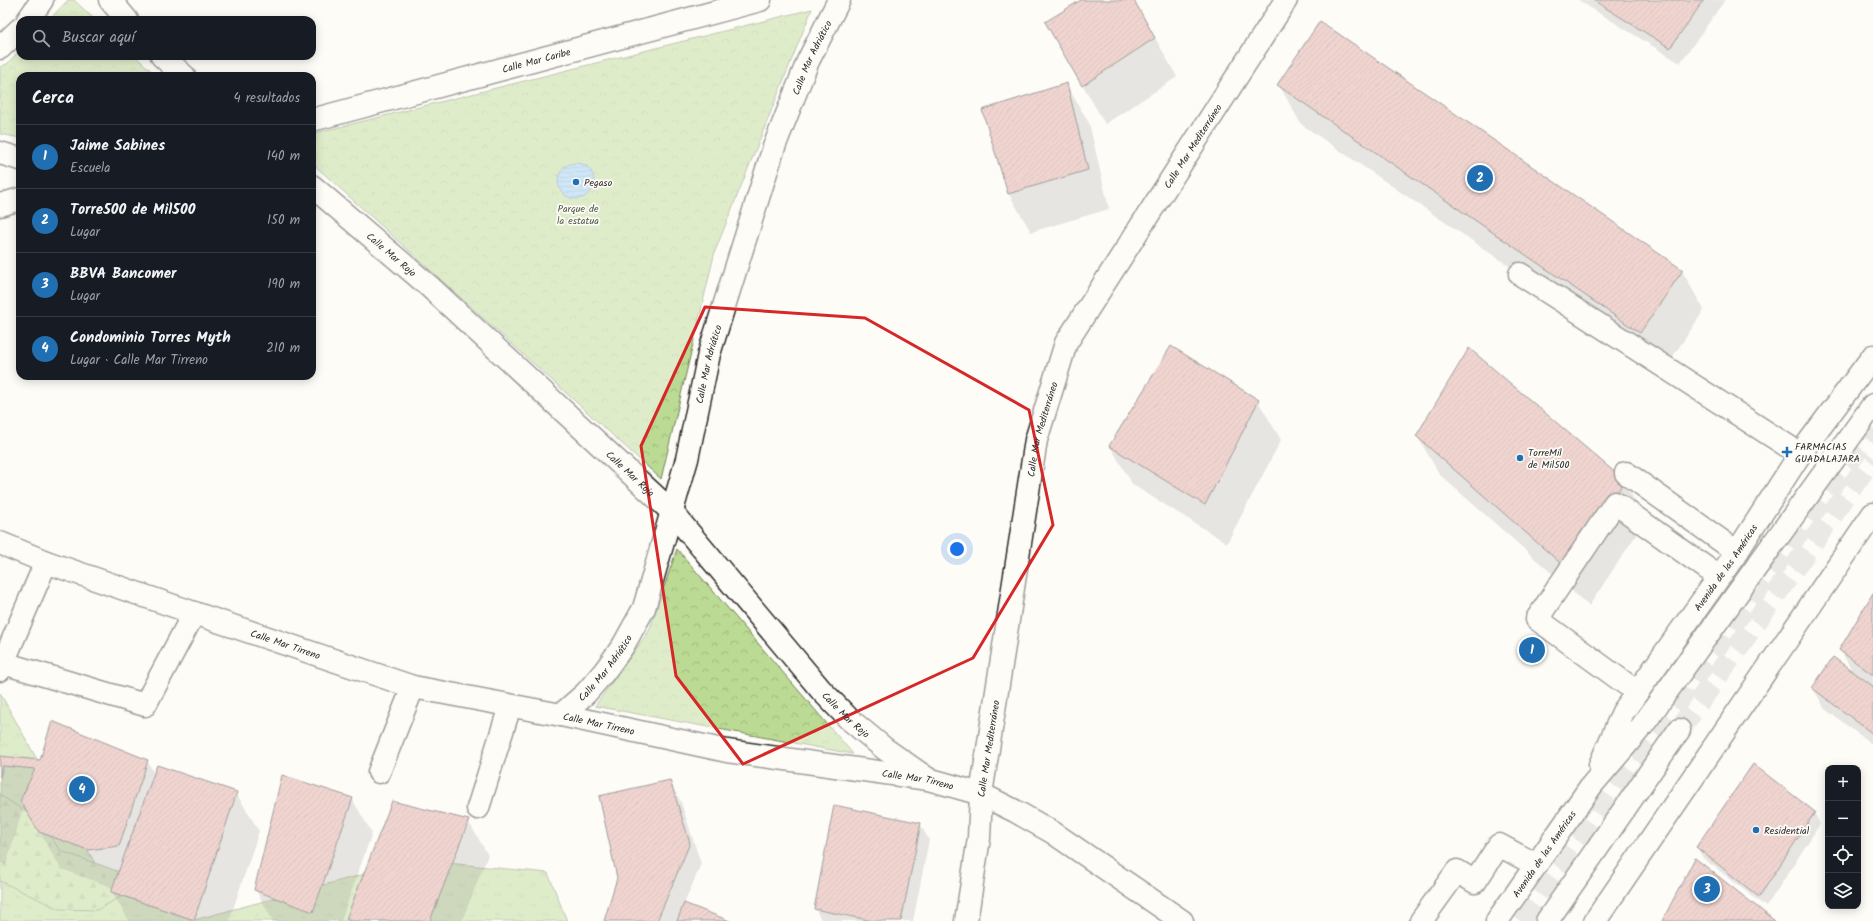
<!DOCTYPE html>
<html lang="es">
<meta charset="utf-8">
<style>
:root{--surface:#171b24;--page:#242831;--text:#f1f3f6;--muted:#9ea1a6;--line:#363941;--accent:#1f6fb2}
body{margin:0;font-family:Kalam,sans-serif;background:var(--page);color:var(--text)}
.controls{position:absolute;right:12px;bottom:12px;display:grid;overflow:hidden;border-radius:8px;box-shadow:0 2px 10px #0003}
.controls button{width:36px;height:36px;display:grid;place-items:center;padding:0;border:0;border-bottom:1px solid var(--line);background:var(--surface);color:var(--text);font:20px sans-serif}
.you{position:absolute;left:957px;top:549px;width:14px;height:14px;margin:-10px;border:3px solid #fff;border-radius:50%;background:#1a73e8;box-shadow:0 0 0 6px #1a73e833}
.badge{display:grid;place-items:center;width:26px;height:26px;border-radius:50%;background:var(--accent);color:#fff;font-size:13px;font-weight:700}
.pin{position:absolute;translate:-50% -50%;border:2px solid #fff;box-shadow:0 1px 4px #0006}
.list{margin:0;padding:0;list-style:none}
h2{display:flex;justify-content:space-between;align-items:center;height:52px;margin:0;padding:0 16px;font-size:17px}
h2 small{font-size:13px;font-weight:400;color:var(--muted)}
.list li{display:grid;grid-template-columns:26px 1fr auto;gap:12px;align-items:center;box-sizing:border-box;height:64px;padding:0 16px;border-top:1px solid var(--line)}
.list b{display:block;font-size:15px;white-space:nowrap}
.list p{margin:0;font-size:13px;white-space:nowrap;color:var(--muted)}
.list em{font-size:13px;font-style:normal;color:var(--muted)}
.icon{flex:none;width:22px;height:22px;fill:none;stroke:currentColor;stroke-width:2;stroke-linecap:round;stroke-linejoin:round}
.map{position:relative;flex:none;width:1873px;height:921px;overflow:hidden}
.search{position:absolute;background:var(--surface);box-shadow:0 2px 10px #0003;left:16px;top:16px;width:300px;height:44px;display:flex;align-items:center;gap:10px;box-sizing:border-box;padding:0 14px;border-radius:12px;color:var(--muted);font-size:15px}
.panel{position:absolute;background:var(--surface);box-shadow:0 2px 10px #0003;left:16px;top:72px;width:300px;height:308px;border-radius:12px}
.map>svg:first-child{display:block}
.grass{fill:url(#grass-tufts);stroke:#73825f}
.forest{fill:url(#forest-firs);stroke:#73825f}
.park{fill:url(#park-crowns);stroke:#73825f}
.water{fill:url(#water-rules);stroke:#6b8ca4}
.shadow{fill:#0003}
.building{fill:url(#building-hatch);stroke:#2b2b2b}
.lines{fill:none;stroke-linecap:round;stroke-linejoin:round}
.major-tunnel{stroke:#d3d2ce;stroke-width:22;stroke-dasharray:22 11;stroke-linecap:butt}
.minor-casing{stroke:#2b2b2b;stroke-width:25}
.major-casing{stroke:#2b2b2b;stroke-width:25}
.minor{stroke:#fdfcf7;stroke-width:22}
.major{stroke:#fdfcf7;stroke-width:22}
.marked{fill:none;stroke:#d62828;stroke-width:3;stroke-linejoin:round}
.poi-dot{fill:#1f6fb2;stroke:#fdfcf7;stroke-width:1.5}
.labels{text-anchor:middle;stroke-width:3.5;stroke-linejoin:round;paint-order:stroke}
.street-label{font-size:10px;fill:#2b2b2b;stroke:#fdfcf7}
.poi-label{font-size:10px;fill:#2b2b2b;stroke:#fdfcf7;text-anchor:start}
.park-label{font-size:10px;fill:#4f5745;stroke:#fdfcf7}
</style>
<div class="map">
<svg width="1873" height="921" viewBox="0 0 1873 921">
<defs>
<pattern id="grass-tufts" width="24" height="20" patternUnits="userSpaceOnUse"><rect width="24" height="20" fill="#bbda93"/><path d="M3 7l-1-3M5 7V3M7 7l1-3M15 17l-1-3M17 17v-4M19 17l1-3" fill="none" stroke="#a1bb7f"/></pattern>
<pattern id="forest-firs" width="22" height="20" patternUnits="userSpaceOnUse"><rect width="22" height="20" fill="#bbda93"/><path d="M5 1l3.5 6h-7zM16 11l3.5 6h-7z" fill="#a1bb7f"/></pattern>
<pattern id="park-crowns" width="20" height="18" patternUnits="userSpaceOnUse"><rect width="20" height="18" fill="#bbda93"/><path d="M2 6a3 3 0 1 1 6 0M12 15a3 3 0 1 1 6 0" fill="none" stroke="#a1bb7f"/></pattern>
<pattern id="water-rules" width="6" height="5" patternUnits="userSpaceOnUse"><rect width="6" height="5" fill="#96ccf4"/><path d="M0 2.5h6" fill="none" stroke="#81afd1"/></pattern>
<pattern id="building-hatch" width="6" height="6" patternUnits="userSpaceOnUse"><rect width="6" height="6" fill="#dfa49f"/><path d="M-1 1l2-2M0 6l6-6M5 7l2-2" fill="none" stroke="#b58682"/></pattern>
</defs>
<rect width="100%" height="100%" fill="#fdfcf7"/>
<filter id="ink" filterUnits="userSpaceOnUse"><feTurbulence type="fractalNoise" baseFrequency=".025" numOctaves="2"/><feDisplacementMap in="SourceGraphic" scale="8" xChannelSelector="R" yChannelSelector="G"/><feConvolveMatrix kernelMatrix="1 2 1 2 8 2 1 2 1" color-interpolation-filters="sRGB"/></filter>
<g filter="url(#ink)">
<polygon class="grass" points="0,693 111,892 194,920 417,860 548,873 567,921 0,921"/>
<polygon class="forest" points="0,795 37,819 61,851 131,876 126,894 97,910 59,909 0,881"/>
<g class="park">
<polygon points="68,0 74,0 95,20 49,20"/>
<polygon points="812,9 715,251 661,479 312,163 312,134"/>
<polygon points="20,50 20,56 135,56 157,76 20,76 20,138 0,134 0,67 7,64"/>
<polygon points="677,549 853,754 595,706 649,631"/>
</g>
<circle class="water" cx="576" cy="181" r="18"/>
<g class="shadow">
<polygon points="1082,0 1134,0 1177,77 1105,124 1047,22"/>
<polygon points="1578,0 1725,0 1680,63"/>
<polygon points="1066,84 1089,123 1109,209 1031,232 1009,194 983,110"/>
<polygon points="1279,85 1682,271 1704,310 1663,371 1301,124"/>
<polygon points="1258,401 1281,440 1227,543 1133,485 1110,446"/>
<polygon points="1417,436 1624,482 1646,520 1589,606 1440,475"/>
<polygon points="1873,595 1873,745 1825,709 1813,688 1853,672 1840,650"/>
<polygon points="0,757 40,761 147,761 155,774 236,793 259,831 229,921 129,921 112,892 114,886 111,887 61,869 24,805 6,865 0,863"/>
<polygon points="669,781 681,802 701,864 684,904 727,921 605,921"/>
<polygon points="352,799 372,833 341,921 273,921 255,889"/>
<polygon points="1814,813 1820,824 1766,907 1703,858 1697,847"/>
<polygon points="468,821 488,855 462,921 348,921 347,919"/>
<polygon points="920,824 929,840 913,921 822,921 815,909"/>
</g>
<g class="building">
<polygon points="1081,0 1134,0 1155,38 1082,86 1045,22"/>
<polygon points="1593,0 1704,0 1670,48"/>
<polygon points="1320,21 1683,270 1640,333 1277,85"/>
<polygon points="1067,83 1088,170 1008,194 982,110"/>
<polygon points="1171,346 1259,400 1205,505 1109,446"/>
<polygon points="1469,348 1625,481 1566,568 1416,436"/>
<polygon points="1873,593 1873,675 1839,650"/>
<polygon points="1833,657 1873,686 1873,734 1812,688"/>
<polygon points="52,721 148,760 119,846 88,850 39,832 20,801 35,769 3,766 0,777 0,756 40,760"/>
<polygon points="1753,764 1815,812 1759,897 1696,847"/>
<polygon points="157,765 237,792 194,920 111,892"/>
<polygon points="282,775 353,798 313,912 254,890"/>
<polygon points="670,780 690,843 657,921 604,921 617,878 599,796"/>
<polygon points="392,801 469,820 430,921 351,921 346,919"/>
<polygon points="834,805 921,823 901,921 873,921 814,909"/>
<polygon points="1695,858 1775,921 1662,921"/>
<polygon points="684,903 730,921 677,921"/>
</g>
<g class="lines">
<g class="major-tunnel">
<polyline points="1679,730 1873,457"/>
<polyline points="1520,921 1873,428"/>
</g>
<g class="minor-casing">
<g id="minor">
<polyline points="110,0 127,20"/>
<polyline points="28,20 42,0"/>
<polyline points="0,48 20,29"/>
<polyline points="162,56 184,76"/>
<path id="s1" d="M312 120 760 0"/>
<polyline points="0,153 20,159"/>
<path id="s2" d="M312 186 430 287 671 511 821 690 849 719 885 749 925 777"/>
<polyline points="0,205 20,199"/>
<polyline points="1520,274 1800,454"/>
<polyline points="1626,473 1737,552"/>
<path id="s3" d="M0 543 46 562 194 613 413 687 561 715 727 751 928 779 981 794 1015 811 1052 832 1182 921"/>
<polyline points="3,663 145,705 194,613"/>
<polyline points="0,670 46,562"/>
<polyline points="1637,692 1537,619 1615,503 1719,577"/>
<path id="s4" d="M561 715 586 693 604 672 623 646 644 608 687 459 709 354 774 147 808 61 839 0"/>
<polyline points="379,772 413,687"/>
<polyline points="478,808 510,706"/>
<path id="s5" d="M966 921 979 838 981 794 1036 440 1066 343 1286 0"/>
<polyline points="1421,921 1457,871 1475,882 1499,845 1536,865"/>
</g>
</g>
<g class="major-casing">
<g id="major">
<path id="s6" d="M1600 765 1623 712 1737 552 1800 454 1873 356"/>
<path id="s7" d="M1497 921 1591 786 1642 726 1873 405"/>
<polyline points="1547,921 1679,730"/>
<polyline points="1595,921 1873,514"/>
</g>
</g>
<use href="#minor" class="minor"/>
<use href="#major" class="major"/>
</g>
</g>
<path d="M0 0H1873V921H0ZM705 307 865 318 1029 410 1053 525 973 658 743 764 676 676 641 446Z" fill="#fdfcf7" fill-opacity=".55" fill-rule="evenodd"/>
<path class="marked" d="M705 307 865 318 1029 410 1053 525 973 658 743 764 676 676 641 446Z"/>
<g class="poi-dot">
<circle cx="576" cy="182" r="4"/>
<path d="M1785 446h4v4h4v4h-4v4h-4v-4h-4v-4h4z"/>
<circle cx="1520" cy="458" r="4"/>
<circle cx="1756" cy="830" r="4"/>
</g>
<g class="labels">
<g class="street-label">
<text dy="4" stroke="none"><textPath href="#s4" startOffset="713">Calle Mar Adriático</textPath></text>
<text dy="4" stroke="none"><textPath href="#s1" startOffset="232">Calle Mar Caribe</textPath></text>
<text dy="4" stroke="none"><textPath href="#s5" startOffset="822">Calle Mar Mediterráneo</textPath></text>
<text dy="4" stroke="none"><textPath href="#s2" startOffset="105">Calle Mar Rojo</textPath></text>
<text dy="4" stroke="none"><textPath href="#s4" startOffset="389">Calle Mar Adriático</textPath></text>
<text dy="4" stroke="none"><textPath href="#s5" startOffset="498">Calle Mar Mediterráneo</textPath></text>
<text dy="4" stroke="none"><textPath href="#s2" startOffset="429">Calle Mar Rojo</textPath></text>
<text dy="4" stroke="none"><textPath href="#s6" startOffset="235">Avenida de las Américas</textPath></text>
<text dy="4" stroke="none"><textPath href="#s3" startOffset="303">Calle Mar Tirreno</textPath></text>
<text dy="4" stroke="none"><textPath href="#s4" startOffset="65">Calle Mar Adriático</textPath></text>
<text dy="4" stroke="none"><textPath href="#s2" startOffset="753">Calle Mar Rojo</textPath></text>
<text dy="4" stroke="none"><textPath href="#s3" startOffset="627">Calle Mar Tirreno</textPath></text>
<text dy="4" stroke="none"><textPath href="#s5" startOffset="174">Calle Mar Mediterráneo</textPath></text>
<text dy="4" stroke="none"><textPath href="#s3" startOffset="951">Calle Mar Tirreno</textPath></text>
<text dy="4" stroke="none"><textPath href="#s7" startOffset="82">Avenida de las Américas</textPath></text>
</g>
<g class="poi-label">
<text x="584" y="186">Pegaso</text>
<text x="1795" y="450">FARMACIAS<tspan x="1795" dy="12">GUADALAJARA</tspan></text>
<text x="1528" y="456">TorreMil<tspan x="1528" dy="12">de Mil500</tspan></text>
<text x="1764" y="834">Residential</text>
</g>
<g class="park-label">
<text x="578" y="212">Parque de<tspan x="578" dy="12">la estatua</tspan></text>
</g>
</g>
</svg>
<div class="controls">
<button>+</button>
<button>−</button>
<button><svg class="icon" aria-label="locate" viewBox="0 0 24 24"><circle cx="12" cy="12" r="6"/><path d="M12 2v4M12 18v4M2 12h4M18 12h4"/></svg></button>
<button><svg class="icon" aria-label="layers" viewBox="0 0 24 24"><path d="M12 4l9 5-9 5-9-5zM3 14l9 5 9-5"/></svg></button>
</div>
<div class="you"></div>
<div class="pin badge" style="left:1532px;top:650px">1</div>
<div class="pin badge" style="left:1480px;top:178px">2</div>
<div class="pin badge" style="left:1707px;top:889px">3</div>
<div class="pin badge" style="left:82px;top:789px">4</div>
<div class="search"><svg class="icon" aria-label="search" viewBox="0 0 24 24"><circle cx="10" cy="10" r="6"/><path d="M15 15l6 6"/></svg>Buscar aquí</div>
<section class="panel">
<h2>Cerca<small>4 resultados</small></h2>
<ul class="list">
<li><span class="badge">1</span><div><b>Jaime Sabines</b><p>Escuela</p></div><em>140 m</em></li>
<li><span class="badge">2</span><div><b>Torre500 de Mil500</b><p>Lugar</p></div><em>150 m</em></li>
<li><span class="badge">3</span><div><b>BBVA Bancomer</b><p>Lugar</p></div><em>190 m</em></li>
<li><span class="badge">4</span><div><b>Condominio Torres Myth</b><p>Lugar · Calle Mar Tirreno</p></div><em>210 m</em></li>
</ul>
</section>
</div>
